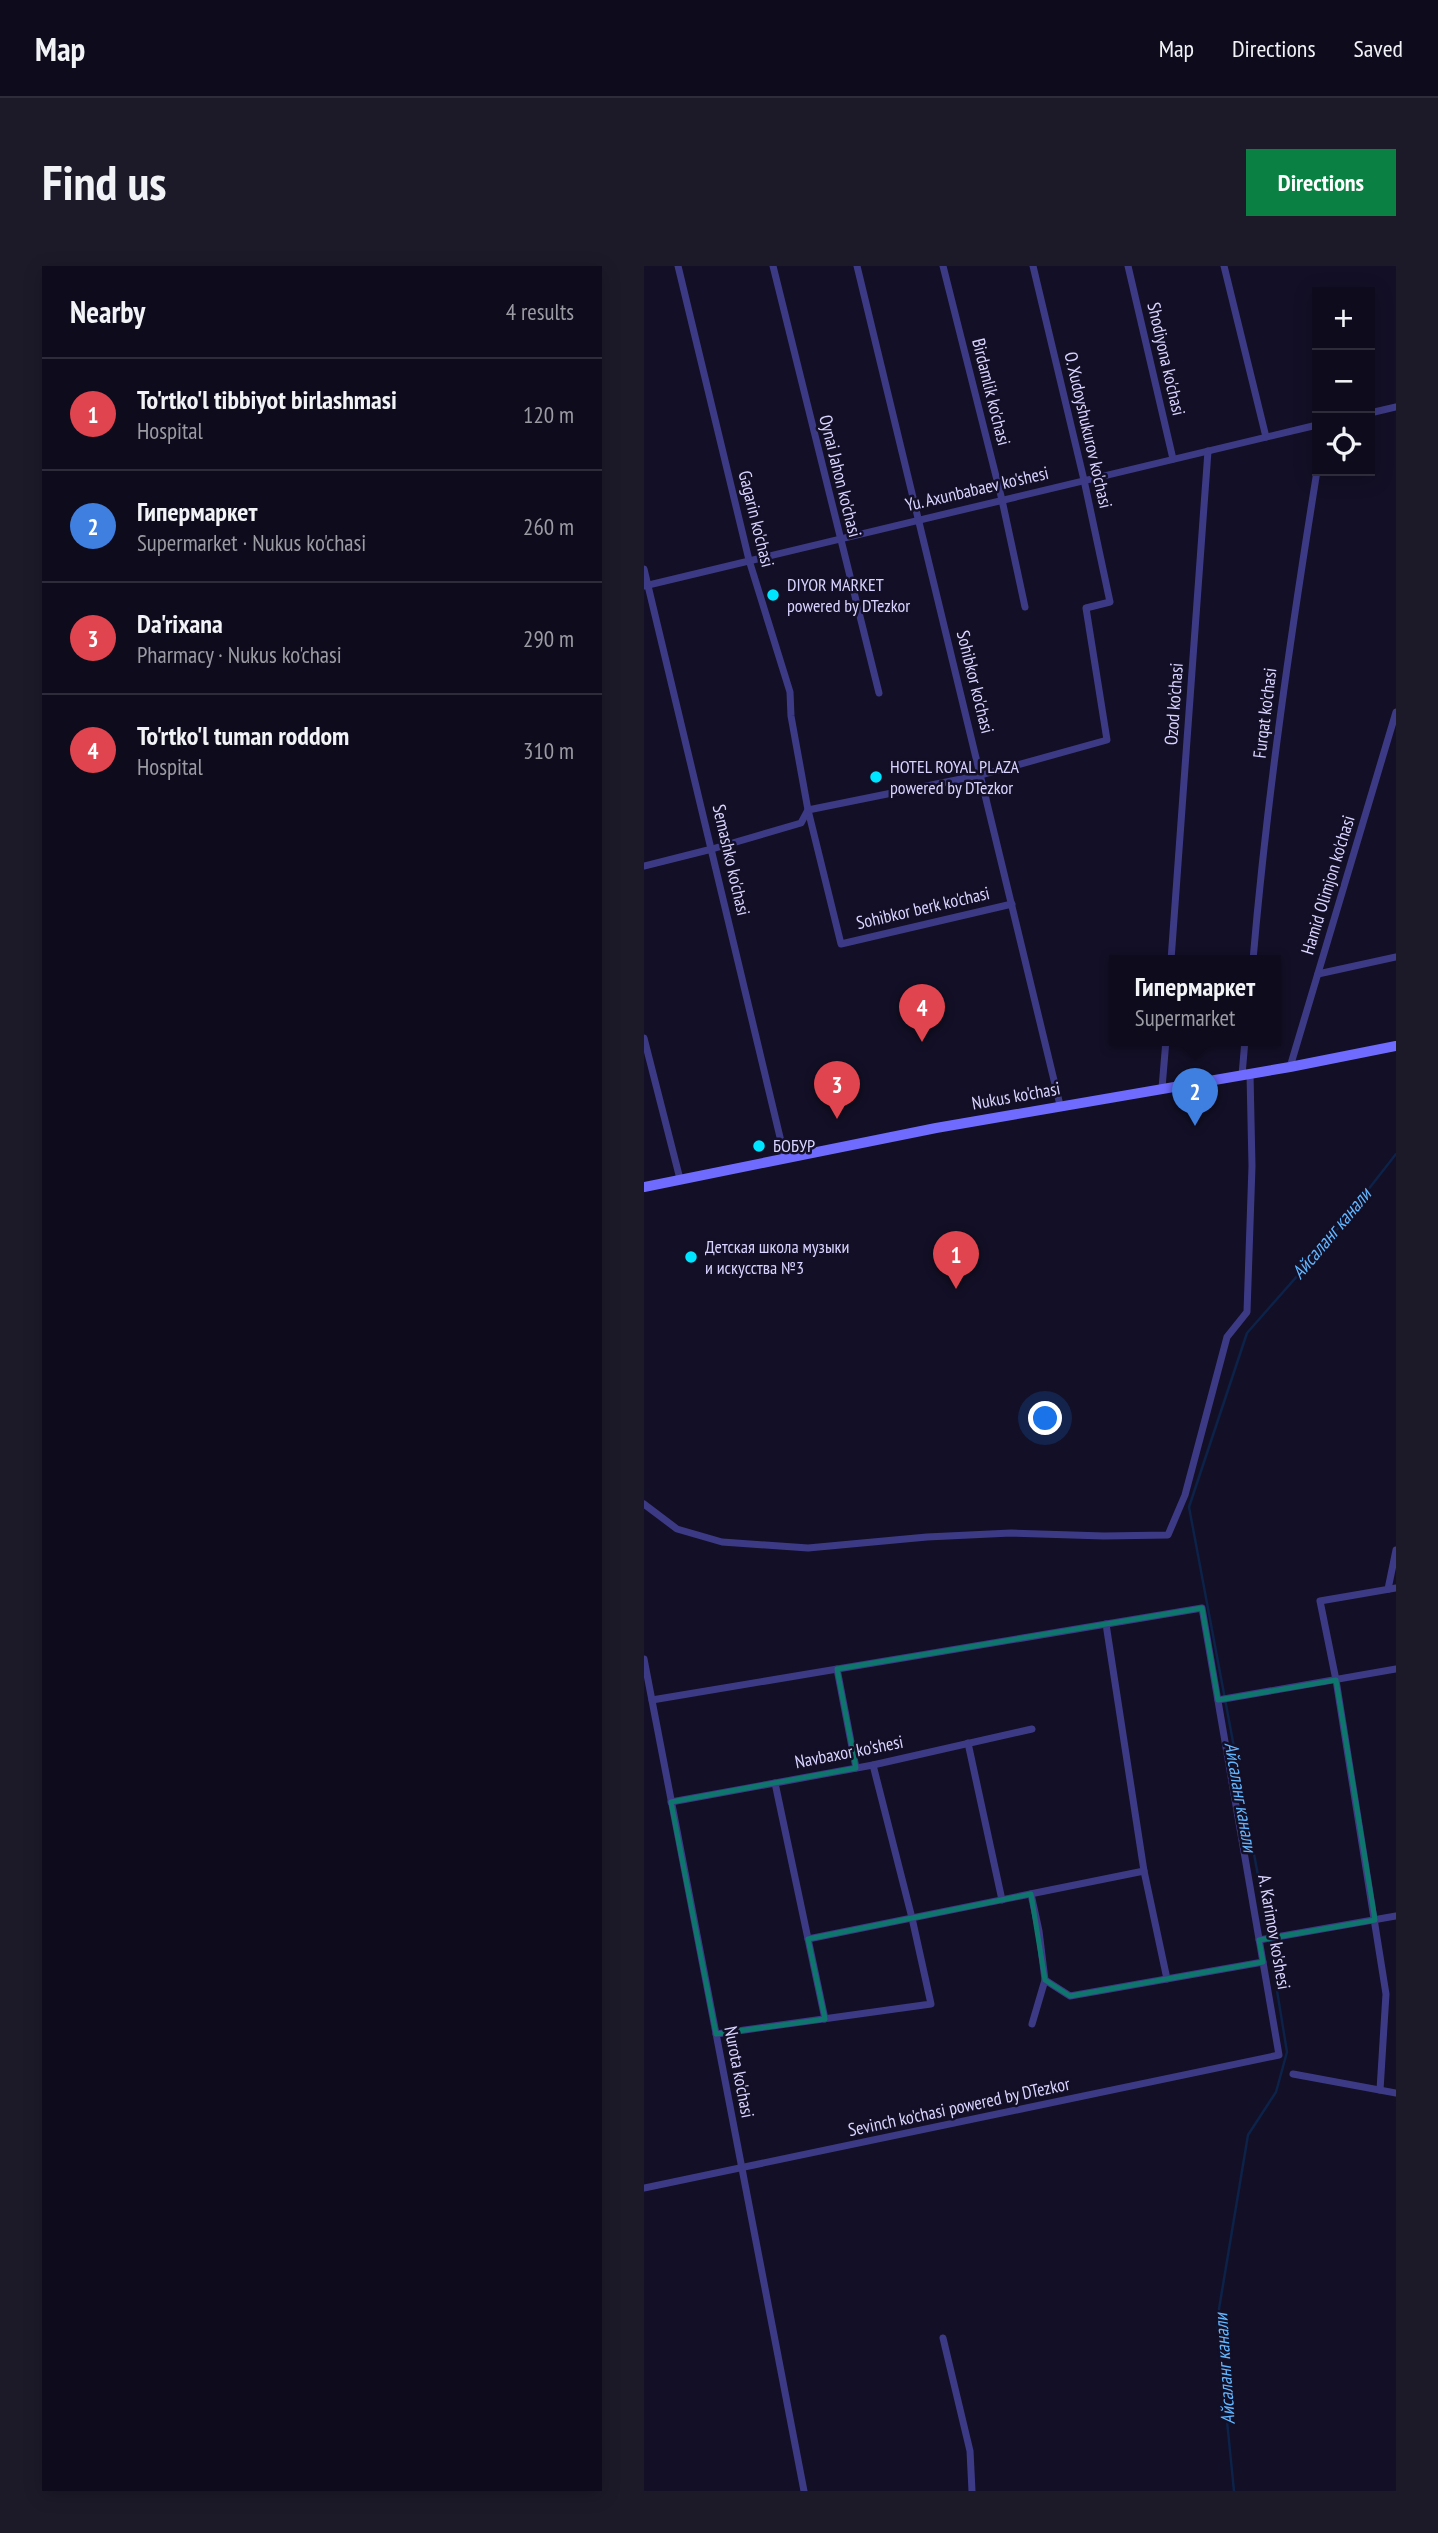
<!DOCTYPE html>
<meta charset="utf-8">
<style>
:root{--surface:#0e0b1c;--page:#1c1929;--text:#f1f3f6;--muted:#9b9ba3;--line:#2e2b3b;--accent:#0b8043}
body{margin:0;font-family:"PT Sans Narrow",sans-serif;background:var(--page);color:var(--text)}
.controls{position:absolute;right:21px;top:21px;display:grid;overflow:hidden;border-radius:0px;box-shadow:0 4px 18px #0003}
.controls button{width:63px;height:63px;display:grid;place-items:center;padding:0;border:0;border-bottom:2px solid var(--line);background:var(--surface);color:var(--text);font:35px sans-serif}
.you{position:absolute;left:402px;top:1153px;width:24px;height:24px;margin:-18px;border:5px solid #fff;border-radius:50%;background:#1a73e8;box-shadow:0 0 0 10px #1a73e833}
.badge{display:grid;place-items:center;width:46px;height:46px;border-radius:50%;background:var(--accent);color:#fff;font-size:23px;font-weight:700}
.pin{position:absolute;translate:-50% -58px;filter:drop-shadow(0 2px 4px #0008)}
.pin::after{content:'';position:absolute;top:37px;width:24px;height:21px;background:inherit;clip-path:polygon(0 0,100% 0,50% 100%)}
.popup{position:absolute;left:465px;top:689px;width:172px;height:91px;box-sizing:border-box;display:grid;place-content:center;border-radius:0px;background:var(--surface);filter:drop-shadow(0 2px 5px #0005);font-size:23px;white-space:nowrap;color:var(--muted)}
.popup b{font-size:26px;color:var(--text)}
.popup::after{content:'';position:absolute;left:50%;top:100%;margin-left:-14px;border:14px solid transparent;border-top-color:var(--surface)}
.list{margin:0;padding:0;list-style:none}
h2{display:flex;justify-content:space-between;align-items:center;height:91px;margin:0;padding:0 28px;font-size:30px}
h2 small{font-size:23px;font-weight:400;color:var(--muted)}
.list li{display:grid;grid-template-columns:46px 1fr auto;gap:21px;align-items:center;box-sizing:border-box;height:112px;padding:0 28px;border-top:2px solid var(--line)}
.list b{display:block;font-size:26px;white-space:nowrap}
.list p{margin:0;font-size:23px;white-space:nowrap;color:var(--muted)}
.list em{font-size:23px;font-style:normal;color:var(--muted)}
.icon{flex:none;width:38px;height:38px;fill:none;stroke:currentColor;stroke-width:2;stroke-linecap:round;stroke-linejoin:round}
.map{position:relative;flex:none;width:752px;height:2225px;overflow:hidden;border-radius:0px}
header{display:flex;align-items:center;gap:42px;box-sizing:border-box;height:98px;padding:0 35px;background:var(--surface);border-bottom:2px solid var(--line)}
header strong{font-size:33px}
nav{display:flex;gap:38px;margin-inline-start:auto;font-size:24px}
.intro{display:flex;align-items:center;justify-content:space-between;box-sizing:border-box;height:168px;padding:0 42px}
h1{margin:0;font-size:49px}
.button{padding:18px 32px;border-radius:0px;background:var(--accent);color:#fff;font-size:24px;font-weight:700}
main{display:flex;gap:42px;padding:0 42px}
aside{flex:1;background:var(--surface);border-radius:0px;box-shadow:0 4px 18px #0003}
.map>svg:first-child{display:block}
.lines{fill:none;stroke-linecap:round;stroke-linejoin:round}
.stream{stroke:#0c2248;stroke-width:2.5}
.street{stroke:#3d3a85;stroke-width:7}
.secondary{stroke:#6f6bff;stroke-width:10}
.marked{fill:none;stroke:#0f766e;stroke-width:5;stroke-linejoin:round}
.poi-dot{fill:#00e5ff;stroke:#130f26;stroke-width:2.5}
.labels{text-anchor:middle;stroke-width:5;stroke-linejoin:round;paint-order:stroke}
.street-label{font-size:18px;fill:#d9d4ff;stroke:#130f26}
.poi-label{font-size:18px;fill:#d9d4ff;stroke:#130f26;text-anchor:start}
.water-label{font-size:19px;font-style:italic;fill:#62b6ff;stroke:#130f26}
</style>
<header>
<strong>Map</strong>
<nav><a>Map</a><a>Directions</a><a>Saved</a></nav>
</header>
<div class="intro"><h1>Find us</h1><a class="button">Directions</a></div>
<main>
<aside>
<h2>Nearby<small>4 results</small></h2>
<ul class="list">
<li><span class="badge" style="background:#e0444e">1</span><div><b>To'rtko'l tibbiyot birlashmasi</b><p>Hospital</p></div><em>120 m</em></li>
<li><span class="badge" style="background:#3f7fe0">2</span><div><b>Гипермаркет</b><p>Supermarket · Nukus ko'chasi</p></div><em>260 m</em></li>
<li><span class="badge" style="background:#e0444e">3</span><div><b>Da'rixana</b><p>Pharmacy · Nukus ko'chasi</p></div><em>290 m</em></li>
<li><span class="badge" style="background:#e0444e">4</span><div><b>To'rtko'l tuman roddom</b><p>Hospital</p></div><em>310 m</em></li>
</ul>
</aside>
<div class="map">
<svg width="752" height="2225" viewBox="0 0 752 2225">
<rect width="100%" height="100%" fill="#130f26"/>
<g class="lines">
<polyline class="stream" points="590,2225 573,2055 604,1869 632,1826 643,1786 616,1620 545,1241 603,1067 684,975 752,888"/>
<g class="street">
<polyline points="34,0 105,294 146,426 147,450 164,544 197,678 368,638"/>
<polyline points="129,0 235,427"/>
<polyline points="213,0 416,839"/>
<polyline points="299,0 358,234 381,341"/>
<polyline points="484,0 529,193"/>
<polyline points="580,0 622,171"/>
<polyline points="726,147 752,141"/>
<polyline points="0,303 141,892"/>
<polyline points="0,320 673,159"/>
<polyline points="0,600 68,583 157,557 164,544 337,509 463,474 442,342 466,336 440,214 389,0"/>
<polyline points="527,694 564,185"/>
<path d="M609 694C623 530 647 367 673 205"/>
<polyline points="674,708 752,691"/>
<polyline points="0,772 36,913"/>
<polyline points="646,801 752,446"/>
<polyline points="598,809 601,774"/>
<polyline points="518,822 522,774"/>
<polyline points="0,1238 33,1263 78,1276 164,1282 283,1271 367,1267 460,1270 524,1269 541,1229 583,1071 603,1046 608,900 606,808"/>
<polyline points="744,1323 752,1284"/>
<polyline points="462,1358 500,1605 523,1713"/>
<polyline points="0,1393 160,2225"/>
<polyline points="193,1403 212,1502"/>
<polyline points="574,1434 752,1403"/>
<polyline points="324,1477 358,1634"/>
<polyline points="131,1517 181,1753"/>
<polyline points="27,1536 229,1499 388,1463"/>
<polyline points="387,1628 395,1665 401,1714 388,1758"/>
<polyline points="164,1673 500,1605"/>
<polyline points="615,1674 752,1650"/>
<polyline points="401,1714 426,1730 619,1696"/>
<polyline points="72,1768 287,1738 268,1652 229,1499"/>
<polyline points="649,1808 752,1827"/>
<polyline points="736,1824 742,1728 692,1414 676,1335 752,1322"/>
<polyline points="0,1922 635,1789 558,1342 8,1434"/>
<polyline points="299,2072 326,2185 328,2225"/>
</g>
<polyline class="secondary" points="0,921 292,862 646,801 752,780"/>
</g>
<path class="marked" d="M558 1342 574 1434 692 1414 731 1654 615 1674 619 1696 426 1730 401 1714 387 1628 164 1673 181 1753 72 1768 27 1536 212 1502 193 1403Z"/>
<g class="poi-dot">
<circle cx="129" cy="329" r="7"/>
<circle cx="232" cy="511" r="7"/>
<circle cx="115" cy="880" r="7"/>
<circle cx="47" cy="991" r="7"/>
</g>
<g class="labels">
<g class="street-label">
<text transform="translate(522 93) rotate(77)" y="6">Shodiyona ko'chasi</text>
<text transform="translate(347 126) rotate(76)" y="6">Birdamlik ko'chasi</text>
<text transform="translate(444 164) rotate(77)" y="6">O. Xudoyshukurov ko'chasi</text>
<text transform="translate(196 210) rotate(76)" y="6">Oynai Jahon ko'chasi</text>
<text transform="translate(333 223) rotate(-13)" y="6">Yu. Axunbabaev ko'shesi</text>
<text transform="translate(112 253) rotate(76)" y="6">Gagarin ko'chasi</text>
<text transform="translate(331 416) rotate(76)" y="6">Sohibkor ko'chasi</text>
<text transform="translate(530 438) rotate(-86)" y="6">Ozod ko'chasi</text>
<text transform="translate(621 447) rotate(-83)" y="6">Furqat ko'chasi</text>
<text transform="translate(87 594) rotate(77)" y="6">Semashko ko'chasi</text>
<text transform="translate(684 619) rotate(-73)" y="6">Hamid Olimjon ko'chasi</text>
<text transform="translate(279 642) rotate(-13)" y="6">Sohibkor berk ko'chasi</text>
<text transform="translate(372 830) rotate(-10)" y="6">Nukus ko'chasi</text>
<text transform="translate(205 1486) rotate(-11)" y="6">Navbaxor ko'shesi</text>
<text transform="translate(630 1666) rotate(80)" y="6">A. Karimov ko'shesi</text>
<text transform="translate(95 1806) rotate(79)" y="6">Nurota ko'chasi</text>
<text transform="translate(315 1841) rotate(-12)" y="6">Sevinch ko'chasi powered by DTezkor</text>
</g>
<g class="poi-label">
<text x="143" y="325">DIYOR MARKET<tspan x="143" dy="21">powered by DTezkor</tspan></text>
<text x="246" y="507">HOTEL ROYAL PLAZA<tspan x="246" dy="21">powered by DTezkor</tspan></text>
<text x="129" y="886">БОБУР</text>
<text x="61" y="987">Детская школа музыки<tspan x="61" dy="21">и искусства №3</tspan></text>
</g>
<g class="water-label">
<text transform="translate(687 967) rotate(-50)" y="7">Айсаланг канали</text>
<text transform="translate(597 1531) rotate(80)" y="7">Айсаланг канали</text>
<text transform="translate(580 2103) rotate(-94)" y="7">Айсаланг канали</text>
</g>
</g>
</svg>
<div class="controls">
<button>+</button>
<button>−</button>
<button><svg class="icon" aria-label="locate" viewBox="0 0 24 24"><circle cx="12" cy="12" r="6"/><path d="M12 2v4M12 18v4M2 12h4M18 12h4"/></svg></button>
</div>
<div class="you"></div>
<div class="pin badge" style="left:312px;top:1023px;background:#e0444e">1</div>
<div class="pin badge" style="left:551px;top:860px;background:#3f7fe0">2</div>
<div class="popup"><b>Гипермаркет</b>Supermarket</div>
<div class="pin badge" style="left:193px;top:853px;background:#e0444e">3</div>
<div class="pin badge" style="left:278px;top:776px;background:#e0444e">4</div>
</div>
</main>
